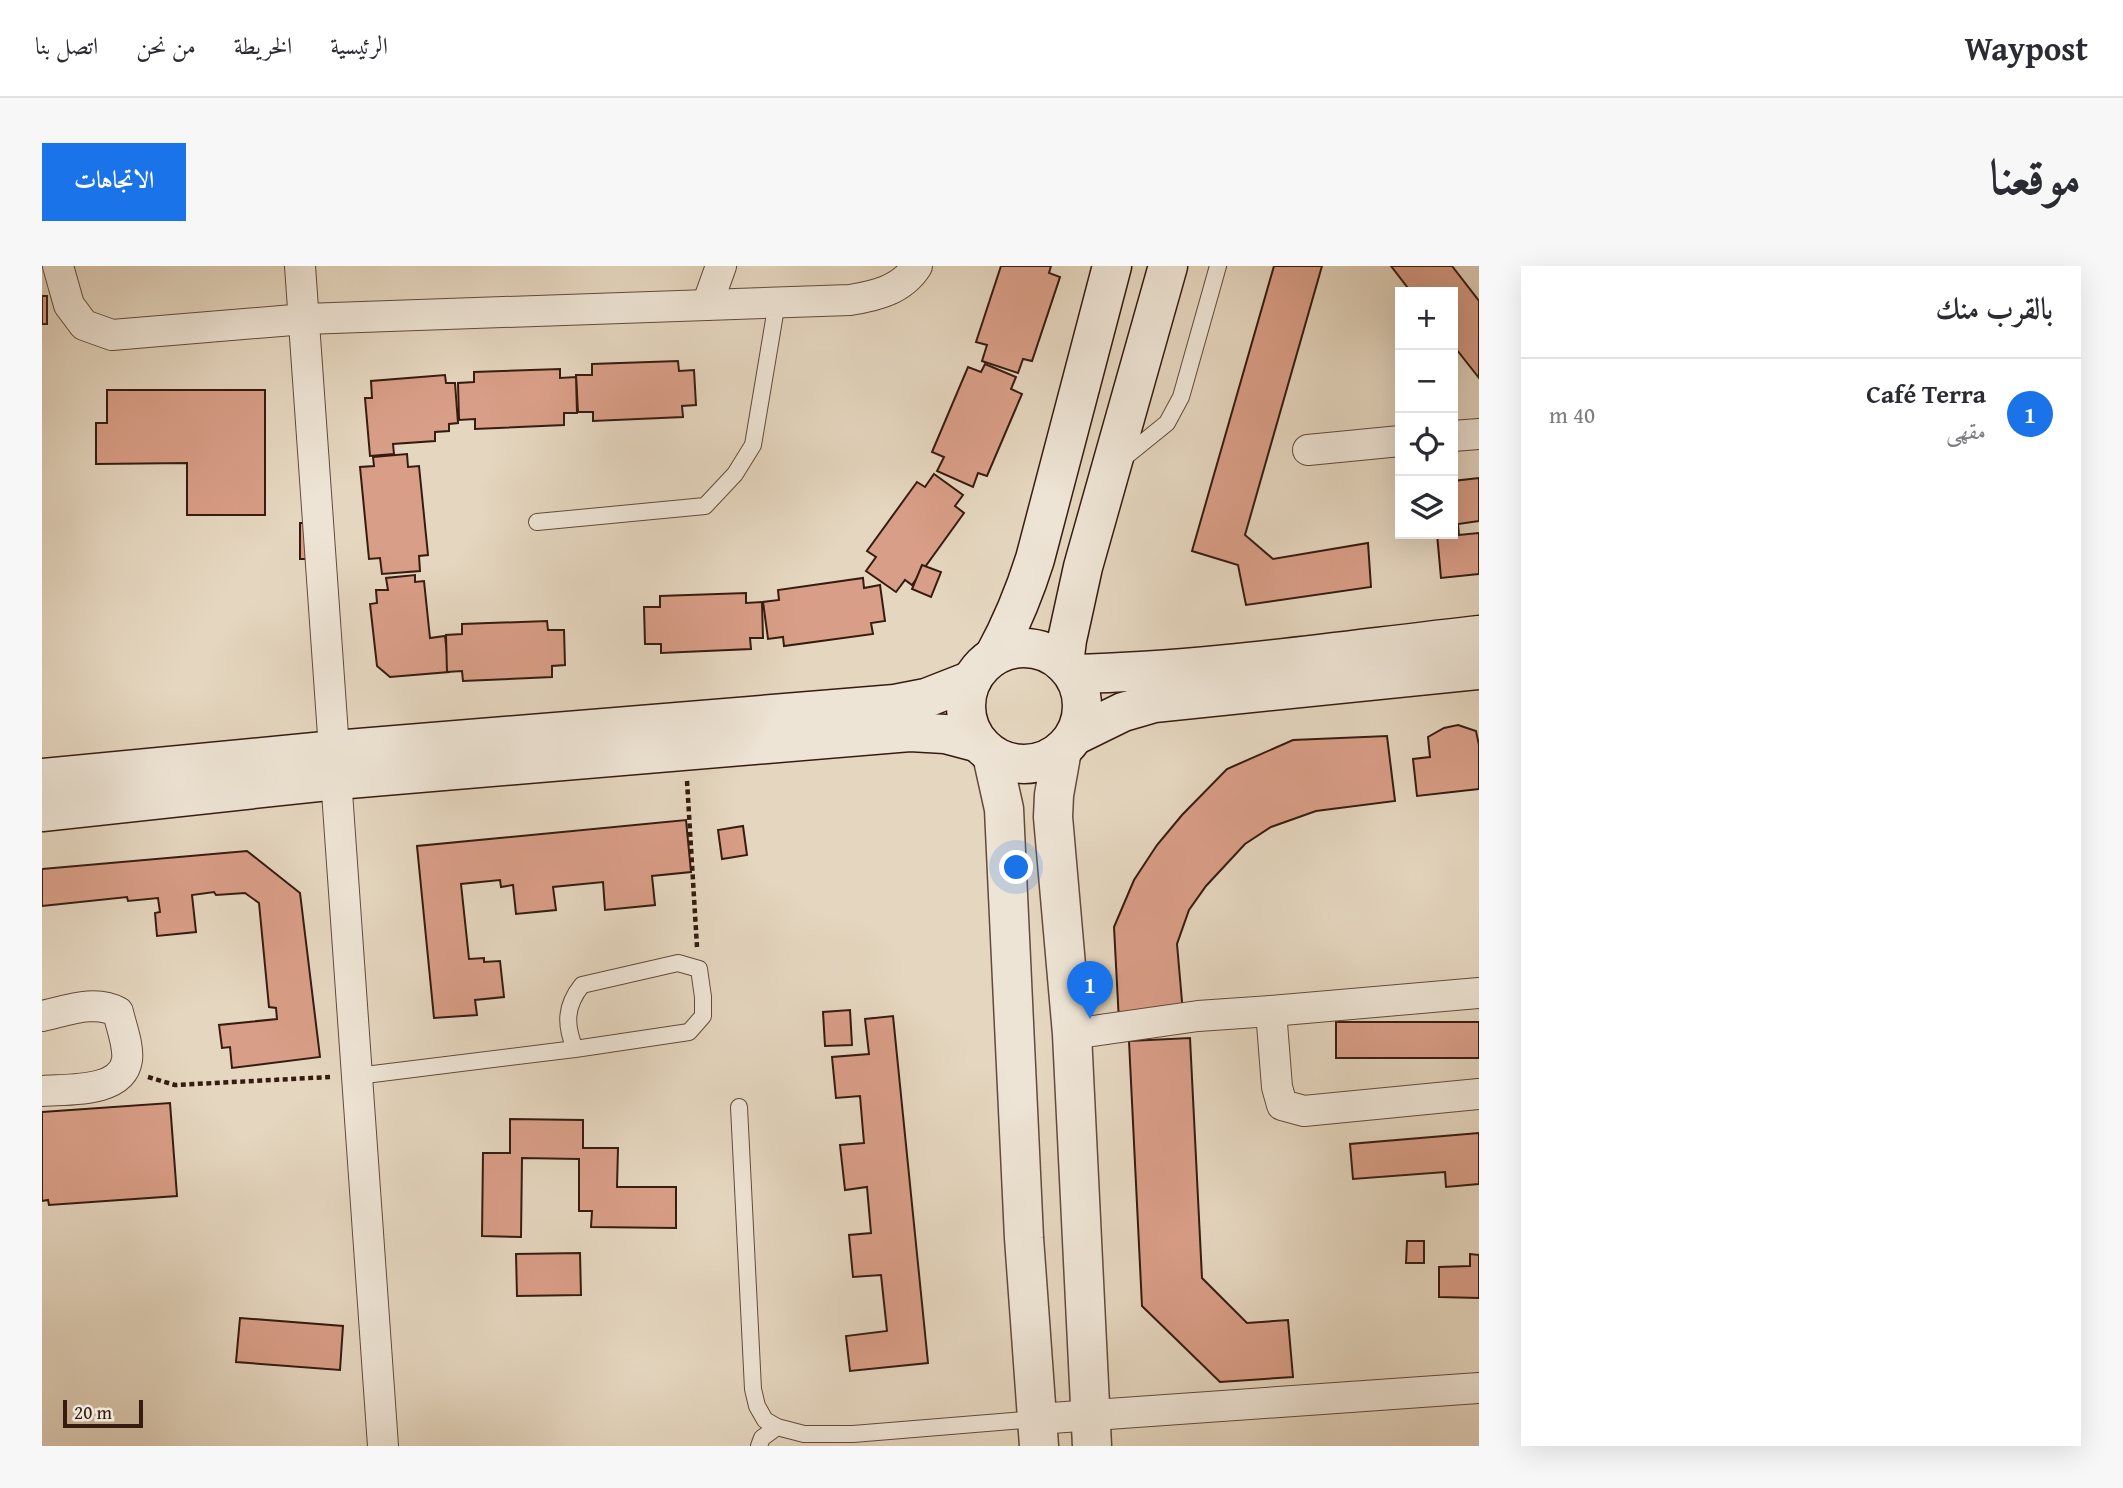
<!DOCTYPE html>
<html lang="ar">
<meta charset="utf-8">
<style>
:root{--surface:#fff;--page:#f7f7f7;--text:#2b2b33;--muted:#7c7c81;--line:#e1e1e2;--accent:#1a73e8}
body{margin:0;font-family:"Gentium Book Plus",Amiri,serif;background:var(--page);color:var(--text);direction:rtl}
.controls{position:absolute;right:21px;top:21px;display:grid;overflow:hidden;border-radius:0px;box-shadow:0 7px 28px #0002}
.controls button{width:63px;height:63px;display:grid;place-items:center;padding:0;border:0;border-bottom:2px solid var(--line);background:var(--surface);color:var(--text);font:35px sans-serif}
.scale{position:absolute;left:21px;bottom:18px;width:80px;box-sizing:border-box;padding-left:7px;border:4px solid #361c10;border-top:0;font-size:19px;line-height:24px;white-space:nowrap;color:#361c10;-webkit-text-stroke:5px #eee4d5;paint-order:stroke}
.you{position:absolute;left:975px;top:602px;width:24px;height:24px;margin:-18px;border:5px solid #fff;border-radius:50%;background:#1a73e8;box-shadow:0 0 0 10px #1a73e833}
.badge{display:grid;place-items:center;width:46px;height:46px;border-radius:50%;background:var(--accent);color:#fff;font-size:23px;font-weight:700}
.pin{position:absolute;translate:-50% -58px;filter:drop-shadow(0 2px 4px #0008)}
.pin::after{content:'';position:absolute;top:37px;width:24px;height:21px;background:inherit;clip-path:polygon(0 0,100% 0,50% 100%)}
.list{margin:0;padding:0;list-style:none}
h2{display:flex;justify-content:space-between;align-items:center;height:91px;margin:0;padding:0 28px;font-size:30px}
h2 small{font-size:23px;font-weight:400;color:var(--muted)}
.list li{display:grid;grid-template-columns:46px 1fr auto;gap:21px;align-items:center;box-sizing:border-box;height:112px;padding:0 28px;border-top:2px solid var(--line)}
.list b{display:block;font-size:26px;white-space:nowrap}
.list p{margin:0;font-size:23px;white-space:nowrap;color:var(--muted)}
.list em{font-size:23px;font-style:normal;color:var(--muted)}
.icon{flex:none;width:38px;height:38px;fill:none;stroke:currentColor;stroke-width:2;stroke-linecap:round;stroke-linejoin:round}
.map{position:relative;flex:none;width:1437px;height:1180px;overflow:hidden;direction:ltr;border-radius:0px}
header{display:flex;align-items:center;gap:42px;box-sizing:border-box;height:98px;padding:0 35px;background:var(--surface);border-bottom:2px solid var(--line)}
header strong{font-size:33px}
nav{display:flex;gap:38px;margin-inline-start:auto;font-size:24px}
.intro{display:flex;align-items:center;justify-content:space-between;box-sizing:border-box;height:168px;padding:0 42px}
h1{margin:0;font-size:49px}
.button{padding:18px 32px;border-radius:0px;background:var(--accent);color:#fff;font-size:24px;font-weight:700}
main{display:flex;gap:42px;padding:0 42px}
aside{flex:1;background:var(--surface);border-radius:0px;box-shadow:0 7px 28px #0002}
.map>svg:first-child{display:block}
.building{fill:#d99e87;stroke:#361c10;stroke-width:2}
.lines{fill:none;stroke-linecap:round;stroke-linejoin:round}
.service-casing{stroke:#624a3c;stroke-width:18}
.minor-casing{stroke:#624a3c;stroke-width:32}
.tertiary-casing{stroke:#624a3c;stroke-width:41}
.secondary-casing{stroke:#361c10;stroke-width:41}
.path{stroke:#361c10;stroke-width:4.5;stroke-dasharray:5 3.5;stroke-linecap:butt}
.service{stroke:#eee4d5;stroke-width:16}
.minor{stroke:#eee4d5;stroke-width:30}
.tertiary{stroke:#eee4d5;stroke-width:38}
.secondary{stroke:#eee4d5;stroke-width:38}
</style>
<header>
<strong>Waypost</strong>
<nav><a>الرئيسية</a><a>الخريطة</a><a>من نحن</a><a>اتصل بنا</a></nav>
</header>
<div class="intro"><h1>موقعنا</h1><a class="button">الاتجاهات</a></div>
<main>
<aside>
<h2>بالقرب منك<small></small></h2>
<ul class="list">
<li><span class="badge">1</span><div><b>Café Terra</b><p>مقهى</p></div><em>40 m</em></li>
</ul>
</aside>
<div class="map">
<svg width="1437" height="1180" viewBox="0 0 1437 1180">
<rect width="100%" height="100%" fill="#e5d6bf"/>
<filter id="stains"><feTurbulence type="fractalNoise" baseFrequency=".00286" numOctaves="4"/><feColorMatrix values="0 0 0 0 .2 0 0 0 0 .09 0 0 0 0 .02 0 0 0 .5 -.17"/></filter>
<radialGradient id="worn" r=".72"><stop offset=".6" stop-color="#630" stop-opacity="0"/><stop offset="1" stop-color="#630" stop-opacity=".3"/></radialGradient>
<g class="building">
<polygon points="959,0 1009,0 1007,7 1018,11 990,95 981,93 976,107 940,95 945,79 934,76"/>
<polygon points="1232,0 1280,0 1203,269 1231,293 1326,277 1329,321 1204,339 1196,299 1150,285"/>
<polygon points="1349,0 1410,0 1437,35 1437,112 1411,79 1411,26 1369,26"/>
<rect x="0" y="30" width="5" height="28"/>
<polygon points="636,95 637,105 652,104 654,139 640,140 641,151 551,155 551,146 536,146 534,109 550,109 550,98"/>
<polygon points="943,98 974,111 969,123 980,128 945,210 936,207 931,221 895,205 902,191 890,186 926,101 939,106"/>
<polygon points="518,103 518,112 534,111 535,147 522,147 522,159 433,163 433,153 417,154 416,117 432,116 432,106"/>
<polygon points="403,109 404,117 413,117 416,157 407,158 407,165 393,166 393,175 351,178 352,188 328,190 323,132 330,132 329,115"/>
<polygon points="65,124 223,124 223,249 145,249 145,197 54,198 54,157 65,157"/>
<polygon points="365,188 366,201 377,200 386,289 377,290 378,305 340,308 338,292 327,293 318,201 332,200 331,191"/>
<polygon points="892,208 921,229 913,240 922,247 870,319 863,314 854,326 824,305 834,291 825,285 875,216 883,221"/>
<polygon points="1437,212 1437,255 1416,258 1417,269 1437,267 1437,308 1399,312 1395,268 1411,268 1411,215"/>
<polygon points="258,257 272,257 273,293 258,293"/>
<polygon points="880,299 899,306 889,331 870,323"/>
<polygon points="373,309 373,316 382,315 388,372 403,370 407,406 348,411 335,400 328,338 335,337 334,324 346,324 344,312"/>
<polygon points="821,312 822,322 838,319 843,355 829,357 831,368 742,380 741,371 726,373 721,336 737,334 736,324"/>
<polygon points="704,327 704,337 720,336 721,372 708,372 709,383 619,387 619,378 603,378 602,341 618,341 618,330"/>
<polygon points="505,355 506,364 522,364 523,399 510,400 510,411 421,415 420,405 405,406 404,369 420,368 420,358"/>
<polygon points="1416,459 1434,465 1437,479 1437,523 1375,530 1371,493 1388,491 1386,471 1402,462"/>
<polygon points="1345,470 1353,535 1274,545 1229,561 1203,578 1164,620 1147,644 1135,678 1141,747 1077,756 1072,661 1092,614 1115,579 1140,549 1185,503 1251,474"/>
<polygon points="644,554 649,606 610,610 613,639 563,644 561,616 511,621 514,644 474,648 471,619 459,621 458,614 419,618 427,693 442,692 442,696 458,695 462,731 433,734 435,749 392,752 375,580"/>
<polygon points="701,560 705,589 680,593 676,564"/>
<polygon points="205,585 258,627 278,791 190,802 188,781 180,782 177,759 235,753 234,742 227,741 217,637 203,627 174,629 172,626 150,629 154,666 115,670 113,647 118,646 116,632 86,635 85,631 0,640 0,603"/>
<polygon points="808,744 810,779 783,780 781,746"/>
<polygon points="851,750 886,1097 808,1105 804,1070 845,1065 839,1009 811,1011 807,969 829,967 825,921 803,924 798,879 822,877 818,830 794,832 790,791 827,788 823,753"/>
<rect x="1294" y="756" width="143" height="36"/>
<polygon points="1148,772 1160,1012 1205,1057 1246,1054 1251,1111 1178,1116 1100,1040 1087,775"/>
<polygon points="128,837 135,930 7,939 6,934 0,935 0,846"/>
<polygon points="468,853 541,854 541,882 576,882 575,921 634,921 634,962 549,961 550,945 537,945 537,893 480,892 479,971 440,970 441,887 468,887"/>
<polygon points="1437,867 1437,918 1404,921 1403,906 1311,913 1308,878"/>
<polygon points="1365,975 1382,975 1382,997 1364,997"/>
<polygon points="538,987 539,1029 475,1030 474,988"/>
<polygon points="1428,988 1437,989 1437,1032 1397,1031 1397,1001 1428,1000"/>
<polygon points="198,1052 301,1060 298,1104 194,1096"/>
</g>
<g class="lines">
<g class="service-casing">
<g id="service">
<polyline points="1078,195 1125,157 1139,131 1176,0"/>
<polyline points="495,256 663,240 693,208 711,179 735,36"/>
<path d="M315 810 533 783 647 766 661 750V731L657 703 636 697 540 719C523 740 523 759 533 783"/>
<polyline points="697,841 711,1123 715,1140 723,1154 735,1161 762,1168 811,1168 995,1153"/>
<polyline points="717,1180 720,1172 735,1161"/>
</g>
</g>
<g class="minor-casing">
<g id="minor">
<path d="M16 0 27 39 42 59 70 69 263 53 808 34C833 30 860 24 875 0"/>
<polyline points="258,0 341,1180"/>
<polyline points="665,39 679,0"/>
<polyline points="1411,170 1437,168"/>
<polyline points="1266,184 1358,175"/>
<polyline points="1437,727 1229,745 1235,821 1240,839 1262,845 1437,828"/>
<path d="M0 750C24 745 53 733 76 746 79 760 87 780 85 794 80 827 26 823 0 825"/>
<polyline points="1030,768 1156,750 1229,745"/>
<polyline points="995,1153 1437,1122"/>
</g>
</g>
<g class="tertiary-casing">
<g id="tertiary">
<polyline points="1020,484 1012,529 1011,551 1030,768 1050,1180"/>
<polyline points="950,489 962,543 982,972 997,1180"/>
</g>
</g>
<g class="secondary-casing">
<g id="secondary">
<circle cx="982" cy="440" r="58"/>
<path d="M952 390C969 359 982 328 993 293L1070 0"/>
<polyline points="1022,398 1025,374 1041,301 1126,0"/>
<path d="M1031 408C1167 405 1302 384 1437 369"/>
<polyline points="1032,470 1081,446 1112,437 1437,404"/>
<polyline points="0,512 293,484 853,438 884,432 930,414"/>
<polyline points="0,546 295,514 868,466 903,468 937,477"/>
</g>
</g>
<g class="path">
<polyline points="645,515 655,681"/>
<polyline points="106,811 133,819 288,811"/>
</g>
<use href="#service" class="service"/>
<use href="#minor" class="minor"/>
<use href="#tertiary" class="tertiary"/>
<use href="#secondary" class="secondary"/>
</g>
<rect width="100%" height="100%" filter="url(#stains)"/>
<rect width="100%" height="100%" fill="url(#worn)"/>
</svg>
<div class="controls">
<button>+</button>
<button>−</button>
<button><svg class="icon" aria-label="locate" viewBox="0 0 24 24"><circle cx="12" cy="12" r="6"/><path d="M12 2v4M12 18v4M2 12h4M18 12h4"/></svg></button>
<button><svg class="icon" aria-label="layers" viewBox="0 0 24 24"><path d="M12 4l9 5-9 5-9-5zM3 14l9 5 9-5"/></svg></button>
</div>
<div class="scale">20 m</div>
<div class="you"></div>
<div class="pin badge" style="left:1048px;top:753px">1</div>
</div>
</main>
